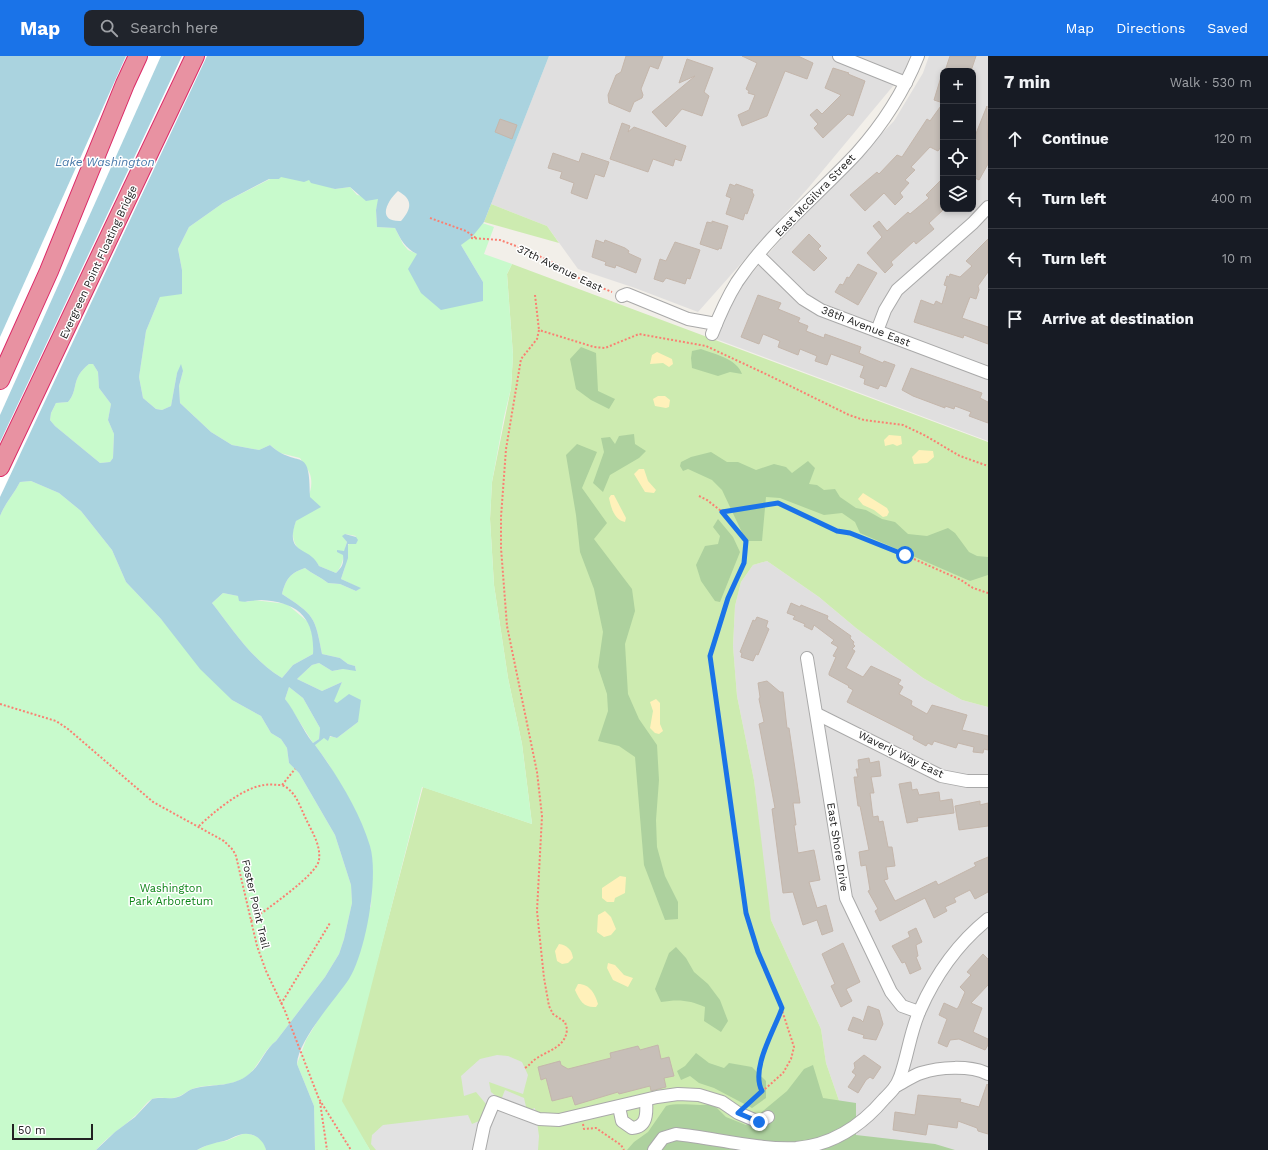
<!DOCTYPE html>
<meta charset="utf-8">
<style>
:root{--surface:#171b24;--page:#20242c;--text:#f1f3f6;--muted:#9ea1a6;--line:#363941;--accent:#1a73e8}
body{margin:0;font-family:"Work Sans",sans-serif;background:var(--page);color:var(--text)}
.controls{position:absolute;right:12px;top:12px;display:grid;overflow:hidden;border-radius:8px;box-shadow:0 2px 6px #0003}
.controls button{width:36px;height:36px;display:grid;place-items:center;padding:0;border:0;border-bottom:1px solid var(--line);background:var(--surface);color:var(--text);font:20px sans-serif}
.scale{position:absolute;left:12px;bottom:10px;width:81px;box-sizing:border-box;padding-left:4px;border:2px solid #222;border-top:0;font-size:11px;line-height:14px;white-space:nowrap;color:#222;-webkit-text-stroke:3px #fff;paint-order:stroke}
.stop{position:absolute;width:12px;height:12px;margin:-9px;border:3px solid #1a73e8;border-radius:50%;background:#fff}
.stop.end{background:#1a73e8;border-color:#fff;box-shadow:0 1px 4px #0008}
.list{margin:0;padding:0;list-style:none}
h2{display:flex;justify-content:space-between;align-items:center;height:52px;margin:0;padding:0 16px;font-size:17px}
h2 small{font-size:13px;font-weight:400;color:var(--muted)}
.list li{display:grid;grid-template-columns:26px 1fr auto;gap:12px;align-items:center;box-sizing:border-box;height:60px;padding:0 16px;border-top:1px solid var(--line)}
.list b{display:block;font-size:15px;white-space:nowrap}
.list em{font-size:13px;font-style:normal;color:var(--muted)}
.icon{flex:none;width:22px;height:22px;fill:none;stroke:currentColor;stroke-width:2;stroke-linecap:round;stroke-linejoin:round}
.map{position:relative;flex:none;width:988px;height:1094px;overflow:hidden}
header{display:flex;align-items:center;gap:24px;box-sizing:border-box;height:56px;padding:0 20px;background:var(--accent);color:#fff}
header strong{font-size:19px}
nav{display:flex;gap:22px;margin-inline-start:auto;font-size:14px}
.search{width:280px;height:36px;background:var(--page);display:flex;align-items:center;gap:10px;box-sizing:border-box;padding:0 14px;border-radius:8px;color:var(--muted);font-size:15px}
main{display:flex}
aside{flex:1;background:var(--surface)}
.map>svg:first-child{display:block}
.residential{fill:#e0dfdf;fill-rule:evenodd}
.grass{fill:#cdebb0}
.forest{fill:#add19e}
.sand{fill:#fff1ba}
.park{fill:#c8facc}
.parking{fill:#e2e2e2}
.water{fill:#aad3df;fill-rule:evenodd}
.pier{fill:#fff}
.building{fill:#c7bfb8;stroke:#c4b6ab}
.lines{fill:none;stroke-linecap:round;stroke-linejoin:round}
.minor-casing{stroke:#a9a9a9;stroke-width:14}
.highway-casing{stroke:#dc2a67;stroke-width:20}
.path{stroke:#fa8072;stroke-width:2;stroke-dasharray:2 2;stroke-linecap:butt}
.minor{stroke:#fff;stroke-width:12}
.highway{stroke:#e892a2;stroke-width:18}
.route{stroke:#1a73e8;stroke-width:5}
.labels{text-anchor:middle;stroke-width:3;stroke-linejoin:round;paint-order:stroke}
.street-label{font-size:11px;fill:#222;stroke:#fff}
.park-label{font-size:11px;fill:#0c8416;stroke:#fff}
.water-label{font-size:12px;font-style:italic;fill:#4a7aab;stroke:#fff}
</style>
<header>
<strong>Map</strong>
<div class="search"><svg class="icon" aria-label="search" viewBox="0 0 24 24"><circle cx="10" cy="10" r="6"/><path d="M15 15l6 6"/></svg>Search here</div>
<nav><a>Map</a><a>Directions</a><a>Saved</a></nav>
</header>
<main>
<div class="map">
<svg width="988" height="1094" viewBox="0 0 988 1094">
<rect width="100%" height="100%" fill="#f2efe9"/>
<g class="residential">
<polygon points="549,0 910,0 903,18 809,131 698,256 635,232 578,213 547,170 491,148"/>
<path d="M929 0H988V385L716 283 722 267 745 225 806 154 894 65 923 17ZM943 15H973V153H943Z"/>
<polygon points="767,505 819,541 856,572 923,622 962,644 988,651 988,1094 856,1094 826,1007 821,973 771,864 766,834 754,724 737,640 733,590 735,550 741,526 753,509"/>
</g>
<g class="grass">
<polygon points="491,148 547,170 559,187 484,166"/>
<polygon points="512,208 988,386 988,651 962,644 923,622 856,572 819,541 767,505 753,509 741,526 735,550 733,590 737,640 754,724 771,864 821,973 826,1007 856,1094 370,1094 340,1046 423,731 532,768 522,688 508,622 494,529 490,463 492,426 511,332 513,299 507,218"/>
</g>
<g class="forest">
<polygon points="581,291 596,297 598,335 615,343 609,353 591,344 576,333 570,303"/>
<path d="M701 293C715 298 737 303 742 318L730 316 718 320 692 312 691 302 692 295Z"/>
<polygon points="634,378 635,388 646,395 639,402 610,419 603,436 593,427 604,396 601,382 610,381 615,388 619,380"/>
<polygon points="577,388 597,396 582,432 607,467 594,483 632,533 635,555 625,588 628,638 639,663 657,689 659,724 656,764 657,791 665,820 678,846 678,863 665,864 644,809 635,701 619,690 598,685 608,655 607,638 598,611 603,576 594,533 580,496 576,459 566,399"/>
<polygon points="711,396 727,406 738,406 756,414 774,408 786,411 792,417 808,405 815,412 809,428 817,429 824,434 835,433 840,441 856,452 866,454 882,463 895,466 908,478 927,480 948,472 955,477 969,496 977,500 988,501 988,519 970,525 860,477 855,466 842,457 824,459 780,442 766,441 762,485 746,485 722,434 712,424 688,413 683,415 680,410 681,406 691,401"/>
<polygon points="718,463 733,481 740,496 720,546 715,545 701,525 696,509 705,490 718,488 720,480 713,471"/>
<path d="M676 891 686 902 694 916 708 928 720 944 728 965 721 976 704 965 705 951C690 944 678 943 661 946L655 933 669 897Z"/>
<polygon points="696,997 709,1007 724,1012 729,1007 752,1011 766,1025 766,1042 752,1052 714,1032 699,1027 690,1020 681,1024 677,1015 685,1010"/>
<path d="M813 1009 823 1042 856 1047V1079L935 1088 955 1094H627L634 1086 648 1076 666 1050C681 1046 697 1051 713 1048L726 1061 746 1069 787 1035 804 1013Z"/>
</g>
<g class="sand">
<polygon points="657,296 672,303 673,308 669,311 663,307 650,308 652,299"/>
<polygon points="658,340 665,340 670,344 669,351 666,352 655,350 653,343"/>
<polygon points="889,379 901,380 902,388 897,390 893,388 885,390 884,384"/>
<polygon points="919,394 933,395 934,401 927,407 914,408 912,401"/>
<polygon points="639,413 644,413 648,425 656,434 654,437 645,436 634,418"/>
<polygon points="863,437 887,452 889,456 887,460 883,461 874,454 863,449 858,443"/>
<path d="M611 439H614L626 462 625 466C614 464 611 451 609 442Z"/>
<polygon points="656,643 660,647 660,668 663,675 659,678 655,677 650,672 653,655 650,646"/>
<polygon points="620,820 626,821 625,837 615,842 614,846 607,846 602,842 602,832"/>
<polygon points="605,855 611,861 616,873 611,879 604,881 597,876 598,859"/>
<path d="M559 888C567 889 572 894 573 902L568 907 562 908 557 905 555 895Z"/>
<polygon points="608,907 615,909 624,919 633,922 628,931 613,924 607,912"/>
<path d="M578 928C590 928 595 938 598 948L596 951C584 952 580 945 575 934Z"/>
</g>
<g class="park">
<path d="M281 120 309 124 335 133 350 131 357 139 379 143 376 154 377 171 395 172 403 188 408 194 483 226 461 189 471 163 494 171 484 198 512 208 507 218 513 299 511 332 504 361 492 426 490 463 494 529 508 622 522 688 532 768 422 731 342 1045 370 1094H315L314 1050 297 1008 306 984 320 961 371 850 372 820 370 791 356 757 328 707 315 689C321 682 328 679 337 682L358 666 333 645 342 626 322 635 297 623 312 609 319 607 332 615 343 613 356 614 355 610 348 608 340 602 322 598C315 560 314 559 282 538 286 523 290 517 305 512 312 518 321 521 328 527L340 528 356 535 360 532 341 523 345 511 348 489 356 480 345 478 344 481 347 486C343 496 345 508 336 517L319 510C313 498 298 498 294 485 287 462 318 444 310 418 308 413 303 407 300 402L280 397 270 389 259 394 232 389 211 376 180 347 179 330 183 315 177 317 171 350 162 354 156 353 143 342 139 321 146 275 160 241 182 214 178 193 189 171 223 147 270 123H279Z"/>
<path d="M89 308H93L98 316 99 332 111 348 108 364 114 378 113 402 110 406 100 407 55 370 50 364 51 357 56 347 68 346C79 334 70 323 89 308Z"/>
<path d="M31 425 59 437 81 455 112 494 126 526 161 563 232 644 261 660 271 677 281 683 287 692 289 707 299 717 335 779 351 829 352 847 344 883 339 898 325 921 276 985C261 996 258 1016 240 1024 223 1031 210 1028 195 1032 187 1034 182 1041 173 1042 167 1043 158 1040 152 1043 146 1046 141 1055 135 1060 122 1072 108 1080 96 1094H0V460C5 447 14 438 20 426Z"/>
<path d="M223 537 238 540 247 546 253 544 287 548 308 566 314 582 313 598 293 609 282 622C252 604 234 575 212 547Z"/>
<polygon points="289,631 303,642 320,672 319,683 313,687 285,643"/>
<path d="M245 1077C256 1079 264 1083 266 1094H197L212 1087 226 1085Z"/>
</g>
<polygon class="parking" points="497,999 508,1000 522,1006 528,1019 523,1038 489,1026 491,1036 501,1044 505,1034 524,1042 527,1055 535,1052 539,1080 538,1094 376,1094 371,1088 372,1079 383,1069 468,1059 472,1068 484,1063 486,1048 476,1036 464,1040 461,1020 480,1003"/>
<path class="water" d="M0 0H549L484 166 472 181 461 189 483 226V245L441 254 421 237 408 213 417 198C405 192 401 184 395 172L377 171 376 154 378 143 366 145 350 131 335 133 311 127 309 124 304 126 281 121 279 123H269L223 147 189 171 178 193 182 214V238L160 241 146 275 139 321 143 342 156 353 162 354 171 350 177 317 181 308 183 315 179 330 180 347 211 376 232 389 259 394 270 389C299 415 310 386 310 441L321 451 296 465C284 500 309 489 319 510L336 517C342 511 344 508 343 499L337 496V494L344 495 347 486 342 480 345 478 356 481 358 484 356 488H348V502L341 523 361 532 356 535 340 528 328 527C321 521 312 518 305 512 290 517 286 523 282 538 314 559 315 560 322 598L340 602 348 608 355 610 356 615 343 613 332 615 319 607 312 609 297 623 322 635 342 626 334 645 337 647 349 638 361 644 358 666 337 682 330 680 328 685 324 682 315 689C337 719 359 754 370 790 379 820 366 896 349 923 335 944 298 984 297 1008L314 1050 315 1094H266C263 1082 251 1075 239 1079 234 1080 229 1084 224 1085 214 1087 206 1089 197 1094H96L115 1076 135 1061 152 1043C159 1041 167 1043 174 1042 183 1041 188 1033 196 1032 214 1028 234 1031 249 1018 261 1009 264 994 276 985L325 921 339 898 344 883 352 847 351 829 335 779 299 717 289 707 287 692 281 683 271 677 261 660 232 644 200 613 161 563 126 526 112 494 81 455 59 437 31 425 20 426C14 438 5 447 0 460ZM398 135C414 144 411 153 401 165 376 166 387 145 398 135ZM89 308H93L98 316 99 332 111 348 108 364 114 378 113 402 110 406 100 407 55 370 50 364 51 357 56 347 68 346C79 334 70 323 89 308ZM223 537 238 540 239 545C246 547 253 544 261 544 297 546 315 561 313 598L293 609 282 622C252 604 234 575 212 547ZM289 631 303 642 320 672 319 683 313 687C302 673 296 657 285 643Z"/>
<g class="pier">
<polygon points="126,0 161,0 0,359 0,281"/>
<polygon points="182,0 207,0 0,441 0,386"/>
</g>
<g class="building">
<polygon points="626,0 663,0 658,13 650,10 641,33 643,39 642,42 634,46 630,56 609,47 608,39 616,19 621,16"/>
<polygon points="742,0 798,0 813,7 807,23 785,15 767,60 742,70 738,59 749,54 755,39 748,37 749,35 746,33 757,7"/>
<polygon points="950,0 976,0 971,15 945,15"/>
<polygon points="687,3 713,12 704,36 709,40 702,60 682,53 666,71 652,56 695,20 679,27"/>
<polygon points="833,12 849,17 848,18 865,25 853,60 848,58 823,82 814,72 818,68 810,59 817,53 822,58 841,39 825,32"/>
<polygon points="941,21 943,21 943,88 938,95 930,91 911,111 915,114 905,124 909,127 900,137 903,141 895,149 884,137 865,155 850,139 877,116 879,118 897,99 902,101 927,63 930,65 943,47 934,44"/>
<polygon points="987,50 988,108 979,124 973,121 973,85"/>
<polygon points="500,63 517,69 512,83 495,76"/>
<polygon points="622,67 630,70 628,76 634,71 686,90 681,105 675,103 673,110 653,103 648,116 610,103"/>
<polygon points="553,97 579,106 582,97 609,106 604,121 595,118 587,143 571,137 574,127 560,122 562,116 548,112"/>
<polygon points="943,122 943,154 929,167 934,173 916,188 914,185 891,206 893,209 885,217 867,197 882,181 873,170 879,165 887,175 908,156 910,158 929,142 926,139"/>
<polygon points="730,128 735,130 736,128 739,129 753,134 752,136 754,139 747,158 745,157 743,164 726,158 731,142 726,140"/>
<polygon points="712,165 728,170 721,193 719,192 718,194 700,188 707,166 712,167"/>
<polygon points="809,178 821,190 818,193 827,202 814,215 792,196"/>
<polygon points="988,183 988,216 978,230 979,234 976,243 970,241 962,262 988,271 988,288 964,279 963,282 914,266 921,244 934,249 936,245 942,248 947,230 944,229 947,220 949,221 950,218 960,221 972,210 966,205"/>
<polygon points="596,184 604,187 605,184 625,192 629,195 628,197 641,203 636,217 616,209 615,212 605,209 606,206 592,201"/>
<polygon points="675,186 700,194 690,223 687,222 685,228 666,222 663,226 654,223 660,203 666,205"/>
<polygon points="858,208 877,217 858,249 835,236 840,228 843,229 847,221 849,222"/>
<polygon points="758,239 781,247 778,253 800,262 798,266 808,270 806,275 824,282 825,278 861,291 859,297 883,307 884,305 895,309 886,331 880,329 878,333 864,328 865,323 860,321 864,310 831,298 827,309 815,305 817,300 800,293 798,299 778,291 780,285 763,278 759,288 741,281"/>
<polygon points="911,312 982,337 980,342 988,346 988,367 969,360 971,356 955,350 954,353 945,350 945,352 913,340 902,334"/>
<polygon points="791,547 800,551 801,549 828,560 827,563 851,580 850,582 854,586 853,588 855,590 852,593 855,595 846,612 863,621 871,610 901,624 898,628 903,631 899,638 912,645 911,649 927,658 932,649 967,659 962,674 988,680 988,694 984,693 983,697 973,696 974,691 958,687 956,692 934,685 932,689 928,687 926,690 913,683 914,680 847,646 853,634 848,631 849,630 829,619 829,617 836,601 833,600 838,591 831,587 834,584 814,569 812,574 804,570 805,568 793,563 795,560 787,557"/>
<polygon points="757,561 768,565 766,571 769,573 758,599 756,598 753,605 741,601 742,597 740,596 753,564 755,565"/>
<polygon points="767,625 780,636 783,636 787,672 789,672 800,747 793,747 796,769 794,769 798,797 814,794 820,824 809,826 817,852 826,849 833,875 822,879 817,864 803,869 793,836 783,837 772,753 775,752 759,668 764,666 759,643 760,641 758,627"/>
<polygon points="869,702 870,707 879,705 881,720 871,721 874,737 870,737 873,761 878,760 879,766 883,765 888,791 892,791 895,810 886,811 888,823 884,824 895,845 936,825 938,829 976,810 974,807 988,801 988,836 975,843 970,834 954,842 956,846 945,851 947,855 934,862 925,842 880,865 875,855 878,853 868,835 870,834 866,809 861,810 859,796 869,794 860,750 858,750 854,721 858,721 856,713 859,713 858,704"/>
<polygon points="911,726 912,734 917,733 919,739 939,736 940,745 952,743 954,757 917,762 918,765 907,767 899,728"/>
<polygon points="980,745 980,749 988,747 988,770 959,774 955,750"/>
<polygon points="916,872 922,886 916,889 918,900 916,901 921,913 910,918 905,906 902,907 892,890 910,881 908,876"/>
<polygon points="843,887 860,926 846,933 852,945 841,951 831,930 835,928 822,898"/>
<polygon points="983,898 988,903 988,929 971,947 982,952 973,976 988,983 988,989 985,994 959,983 950,984 947,991 938,987 947,963 939,959 944,947 957,953 959,950 965,936 960,931 971,919 967,916"/>
<polygon points="868,950 879,954 883,968 876,984 863,982 864,979 848,974 853,961 861,964 863,966"/>
<polygon points="658,989 661,1003 669,1001 674,1020 664,1022 666,1031 651,1035 650,1030 619,1038 618,1036 575,1049 572,1040 552,1045 546,1022 541,1024 538,1011 560,1005 561,1009 568,1013 611,1002 610,997 638,990 640,994"/>
<polygon points="864,999 881,1011 873,1023 870,1021 866,1024 858,1037 848,1031 856,1019 852,1016 855,1012 854,1007"/>
<polygon points="987,1028 988,1029 988,1078 978,1075 977,1072 958,1065 957,1072 928,1068 926,1079 893,1074 895,1056 915,1059 918,1039 961,1043 960,1046 979,1051"/>
</g>
<g class="lines">
<g class="minor-casing">
<g id="minor">
<polyline points="839,0 906,27"/>
<polyline points="759,200 803,243 821,254 988,317"/>
<polyline points="622,240 627,238 688,263 716,268"/>
<polyline points="877,275 885,254 897,234 973,167 988,151"/>
<path d="M712 278C719 260 727 242 737 226 770 177 817 140 857 97 882 69 904 35 918 0"/>
<polyline points="807,602 846,842 891,936 902,950 919,956"/>
<polyline points="817,658 941,720 967,725 988,725"/>
<path d="M896 1030C904 1026 912 1020 921 1017 939 1011 970 1009 988 1018"/>
<path d="M619 1051 622 1065 632 1072C647 1071 647 1058 646 1045"/>
<polyline points="479,1094 484,1070 494,1046 539,1063 559,1064 657,1041 678,1038 699,1039 722,1046 738,1057 759,1066 768,1061"/>
<path d="M654 1094 663 1082 676 1078C714 1082 759 1094 796 1092 833 1089 861 1070 884 1043 891 1036 897 1030 900 1021 908 999 910 976 920 954 936 918 957 888 988 863"/>
</g>
</g>
<g class="highway-casing">
<g id="highway">
<polyline points="0,324 49,215 125,28 138,0"/>
<polyline points="0,411 195,0"/>
</g>
</g>
<g class="path">
<polyline points="430,162 466,175 476,182"/>
<polyline points="471,182 500,184 524,193 558,209 582,224 612,236"/>
<polyline points="535,239 539,274"/>
<polyline points="699,440 707,444 721,455"/>
<polyline points="0,648 56,665 68,673 153,746 224,785 233,794 236,800 257,890 266,915 285,955 319,1043 351,1094"/>
<path d="M199 770C214 756 242 732 264 729 270 728 276 729 282 729L295 713"/>
<path d="M251 865C265 854 317 819 319 804 321 789 312 776 306 763 300 751 296 735 282 729"/>
<polyline points="281,948 330,867"/>
<path d="M525 1012C530 1009 532 1005 537 1002 549 994 566 991 567 973L565 966 553 958 549 950 544 922 537 855 542 760 537 716 507 570 501 492V461L506 393 521 303 537 283 539 274 594 291 605 292 639 278 706 290 768 319 849 359 864 364 903 369 924 379 960 400 988 410"/>
<path d="M762 1034C751 1014 775 973 781 953"/>
<polyline points="320,1046 327,1094"/>
<polyline points="747,1049 783,1017 791,1003 794,991 779,945 758,896 747,857 710,600 728,542 744,507 746,485 721,455 778,447 837,475 850,477 905,499 961,524 973,532 988,537"/>
<polyline points="583,1068 584,1073 596,1072 621,1089 624,1094"/>
</g>
<use href="#minor" class="minor"/>
<use href="#highway" class="highway"/>
</g>
<g class="lines">
<path class="route" d="M759 1066 738 1057 762 1035C750 1013 775 973 782 952L758 896 746 857 710 600 728 542 744 507 746 485 722 456 778 447 837 475 850 477 905 499"/>
</g>
<g class="labels">
<g class="street-label">
<text transform="translate(815 139) rotate(-46)" y="4">East McGilvra Street</text>
<text transform="translate(98 206) rotate(-65)" y="4">Evergreen Point Floating Bridge</text>
<text transform="translate(560 212) rotate(26)" y="4">37th Avenue East</text>
<text transform="translate(866 270) rotate(21)" y="4">38th Avenue East</text>
<text transform="translate(901 698) rotate(26)" y="4">Waverly Way East</text>
<text transform="translate(838 791) rotate(81)" y="4">East Shore Drive</text>
<text transform="translate(256 848) rotate(77)" y="4">Foster Point Trail</text>
</g>
<g class="park-label">
<text x="171" y="836">Washington<tspan x="171" dy="13">Park Arboretum</tspan></text>
</g>
<g class="water-label">
<text x="105" y="110">Lake Washington</text>
</g>
</g>
</svg>
<div class="controls">
<button>+</button>
<button>−</button>
<button><svg class="icon" aria-label="locate" viewBox="0 0 24 24"><circle cx="12" cy="12" r="6"/><path d="M12 2v4M12 18v4M2 12h4M18 12h4"/></svg></button>
<button><svg class="icon" aria-label="layers" viewBox="0 0 24 24"><path d="M12 4l9 5-9 5-9-5zM3 14l9 5 9-5"/></svg></button>
</div>
<div class="scale">50 m</div>
<div class="stop" style="left:905px;top:499px"></div>
<div class="stop end" style="left:759px;top:1066px"></div>
</div>
<aside>
<h2>7 min<small>Walk · 530 m</small></h2>
<ul class="list">
<li><svg class="icon" aria-label="ahead" viewBox="0 0 24 24"><path d="M12 20V5M6 11l6-6 6 6"/></svg><div><b>Continue</b></div><em>120 m</em></li>
<li><svg class="icon" aria-label="left" viewBox="0 0 24 24"><path d="M17 20v-9H6M10 6l-5 5 5 5"/></svg><div><b>Turn left</b></div><em>400 m</em></li>
<li><svg class="icon" aria-label="left" viewBox="0 0 24 24"><path d="M17 20v-9H6M10 6l-5 5 5 5"/></svg><div><b>Turn left</b></div><em>10 m</em></li>
<li><svg class="icon" aria-label="arrive" viewBox="0 0 24 24"><path d="M6 21V4h12l-3 4 3 4H6"/></svg><div><b>Arrive at destination</b></div></li>
</ul>
</aside>
</main>
